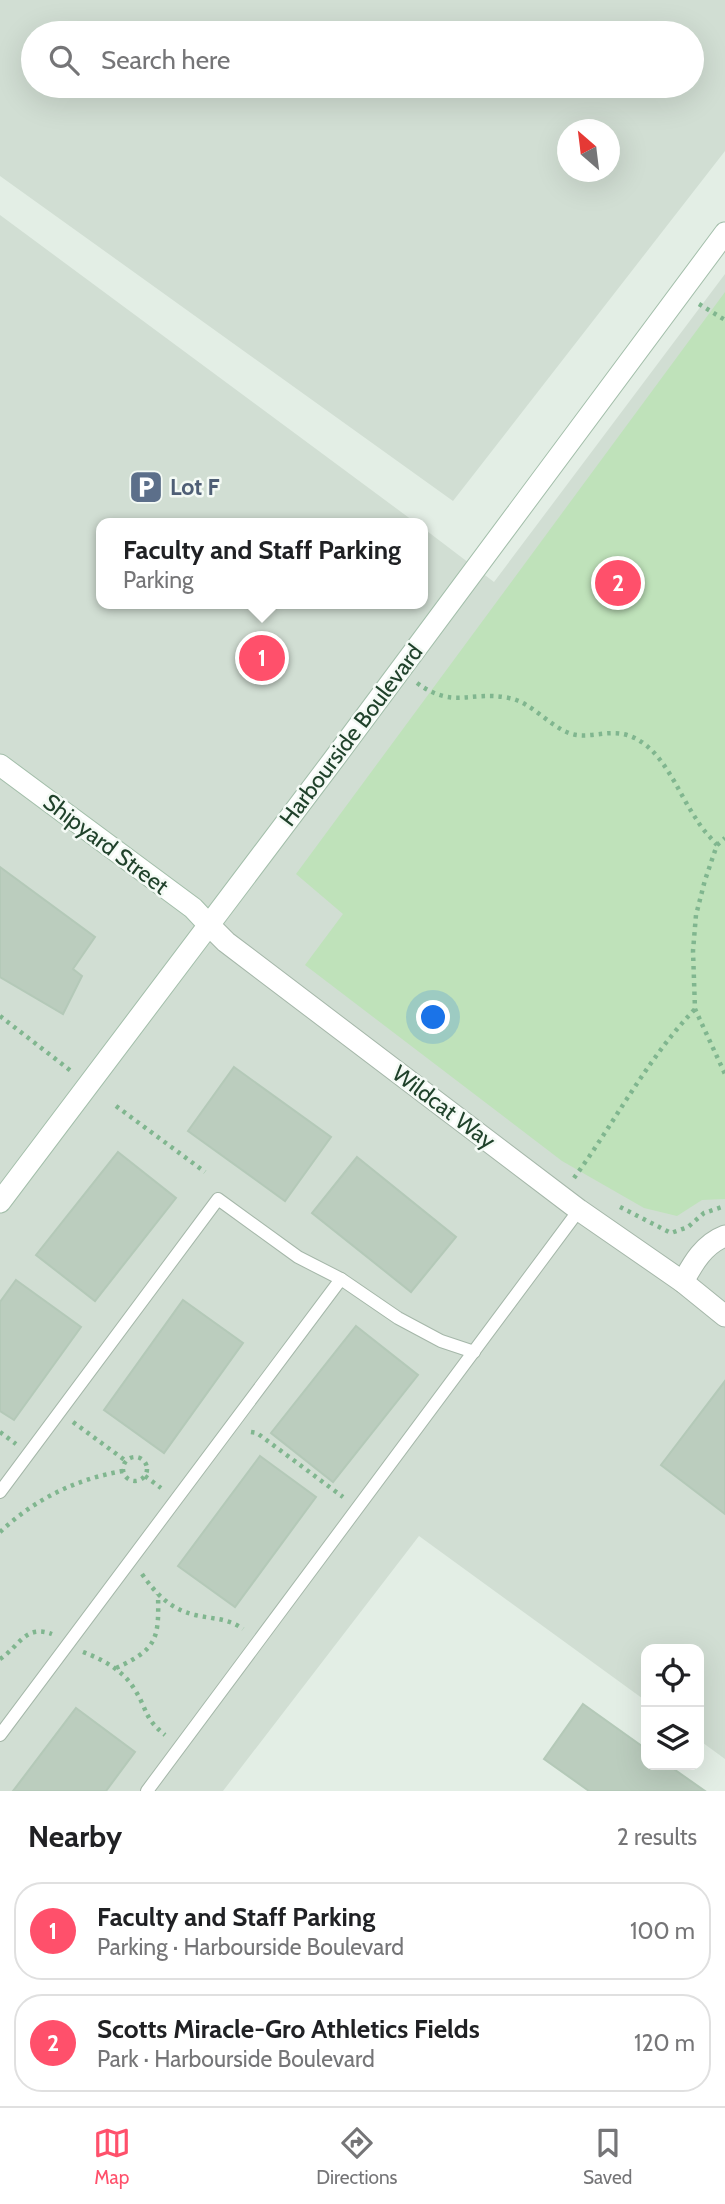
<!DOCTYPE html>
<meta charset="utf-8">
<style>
:root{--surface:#fff;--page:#f6f6f6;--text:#202124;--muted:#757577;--line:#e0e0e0;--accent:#ff506b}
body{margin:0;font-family:Cabin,sans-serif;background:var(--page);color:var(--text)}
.controls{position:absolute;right:21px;bottom:21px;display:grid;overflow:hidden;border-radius:14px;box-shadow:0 7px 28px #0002}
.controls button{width:63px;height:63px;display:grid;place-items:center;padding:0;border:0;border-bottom:2px solid var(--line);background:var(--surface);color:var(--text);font:35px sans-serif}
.compass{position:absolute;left:557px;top:119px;width:63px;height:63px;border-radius:50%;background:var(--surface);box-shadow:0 7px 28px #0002;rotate:332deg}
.you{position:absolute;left:434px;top:1018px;width:24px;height:24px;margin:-18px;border:5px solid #fff;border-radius:50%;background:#1a73e8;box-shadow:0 0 0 10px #1a73e833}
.badge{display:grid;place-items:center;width:46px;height:46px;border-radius:50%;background:var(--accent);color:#fff;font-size:23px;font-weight:700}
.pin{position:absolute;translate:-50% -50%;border:4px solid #fff;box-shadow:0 2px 7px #0006}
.popup{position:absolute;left:96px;top:518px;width:332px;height:91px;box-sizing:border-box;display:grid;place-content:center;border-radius:14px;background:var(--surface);filter:drop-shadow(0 2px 5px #0005);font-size:23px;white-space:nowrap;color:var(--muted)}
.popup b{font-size:26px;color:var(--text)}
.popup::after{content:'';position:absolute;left:50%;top:100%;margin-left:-14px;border:14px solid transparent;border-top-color:var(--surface)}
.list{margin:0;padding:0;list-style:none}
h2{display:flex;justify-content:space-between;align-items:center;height:91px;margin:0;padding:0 28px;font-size:30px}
h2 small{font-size:23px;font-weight:400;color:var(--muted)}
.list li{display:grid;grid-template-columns:46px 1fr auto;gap:21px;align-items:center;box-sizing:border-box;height:98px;margin:0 14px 14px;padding:0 14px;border:2px solid var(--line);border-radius:28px}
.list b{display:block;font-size:26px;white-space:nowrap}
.list p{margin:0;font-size:23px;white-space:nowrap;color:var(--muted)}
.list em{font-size:23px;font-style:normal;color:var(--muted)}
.icon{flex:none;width:38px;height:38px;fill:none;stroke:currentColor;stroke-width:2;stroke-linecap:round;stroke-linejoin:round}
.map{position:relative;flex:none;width:725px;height:1791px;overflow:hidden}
.search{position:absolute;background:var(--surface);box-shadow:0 7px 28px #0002;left:21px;right:21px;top:21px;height:77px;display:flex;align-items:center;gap:18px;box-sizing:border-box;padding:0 24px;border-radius:38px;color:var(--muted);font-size:26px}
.sheet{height:315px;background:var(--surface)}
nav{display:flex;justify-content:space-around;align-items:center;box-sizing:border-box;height:98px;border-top:2px solid var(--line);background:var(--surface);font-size:19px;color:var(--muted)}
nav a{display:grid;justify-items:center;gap:4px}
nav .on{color:var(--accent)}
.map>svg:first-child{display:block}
.built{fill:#d1ded3;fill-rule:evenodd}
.green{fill:#bfe2ba}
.building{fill:#bbcdbe;stroke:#b4c9b8;stroke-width:2}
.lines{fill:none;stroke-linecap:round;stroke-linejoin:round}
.lane-casing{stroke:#a5b7a9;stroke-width:14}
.street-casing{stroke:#a5b7a9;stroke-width:23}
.secondary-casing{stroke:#a3beaa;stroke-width:23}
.path{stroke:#80b68f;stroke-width:4.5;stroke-dasharray:3.5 5;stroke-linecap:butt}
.lane{stroke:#fff;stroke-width:12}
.street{stroke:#fff;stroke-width:21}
.secondary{stroke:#fff;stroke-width:21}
.labels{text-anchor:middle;stroke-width:5;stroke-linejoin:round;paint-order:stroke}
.service-label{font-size:23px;font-weight:bold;fill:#4e5e75;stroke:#f4faf5;text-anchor:start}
.street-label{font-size:23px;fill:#20422b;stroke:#f4faf5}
</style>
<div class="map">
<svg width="725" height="1791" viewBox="0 0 725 1791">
<rect width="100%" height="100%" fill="#e3eee5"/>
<g class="built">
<path d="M0 0H725V151L453 501 0 176ZM33 33H692V86H33ZM568 130H610V172H568Z"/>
<polygon points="0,215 416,523 101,523 101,604 423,604 423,528 494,582 725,274 725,1759 699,1740 699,1649 646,1649 646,1701 419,1536 223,1791 0,1791"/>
</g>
<polygon class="green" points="725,292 725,1199 702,1200 677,1216 644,1208 562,1161 305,965 343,914 296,874"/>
<g class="building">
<polygon points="0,867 95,937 73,969 82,976 63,1014 0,977"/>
<polygon points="234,1067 331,1137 285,1201 188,1131"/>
<polygon points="118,1152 176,1198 95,1301 36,1255"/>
<polygon points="357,1157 456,1237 411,1292 312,1213"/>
<polygon points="16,1280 81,1327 14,1420 0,1411 0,1302"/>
<polygon points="183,1300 243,1343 164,1453 104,1410"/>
<polygon points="356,1326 418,1375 333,1482 271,1433"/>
<polygon points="725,1381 725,1514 661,1465"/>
<polygon points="260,1456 316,1497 235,1607 178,1566"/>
<polygon points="583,1704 646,1749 646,1765 668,1765 705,1791 589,1791 544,1759"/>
<polygon points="76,1708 135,1752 106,1791 13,1791"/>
</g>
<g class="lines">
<g class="lane-casing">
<g id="lane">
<polyline points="0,1492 218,1199 298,1257 341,1279 398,1318 441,1341 474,1352"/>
<polyline points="0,1735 341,1279"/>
<polyline points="147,1791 579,1210"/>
</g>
</g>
<g class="street-casing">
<g id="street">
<polyline points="209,925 226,942 579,1210 683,1282 725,1316"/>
<path d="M683 1282C693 1263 704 1244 725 1236"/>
</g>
</g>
<g class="secondary-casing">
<g id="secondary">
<polyline points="0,765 193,908 209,925"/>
<polyline points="0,1202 334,759 725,233"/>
</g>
</g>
<g class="path">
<polyline points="699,304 725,320"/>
<path d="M417 683C454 710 471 690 509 698 531 702 548 725 569 733 587 740 607 729 627 735 663 746 677 792 697 820 702 829 710 837 717 845L705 880 696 915 693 951 695 1009 725 1074"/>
<polyline points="717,845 725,838"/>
<polyline points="0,1016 71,1071"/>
<polyline points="116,1106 205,1172"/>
<path d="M574 1178C615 1122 647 1059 695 1009"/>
<polyline points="620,1207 671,1233 688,1227 704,1213 725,1206"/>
<polyline points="73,1422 126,1461"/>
<polyline points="0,1432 16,1444"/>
<polyline points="251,1432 257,1433 343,1497"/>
<circle cx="135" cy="1469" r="12"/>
<polyline points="145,1476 161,1488"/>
<path d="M0 1532C35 1499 76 1479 123 1471"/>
<path d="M142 1574C156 1594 170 1609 195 1615 212 1619 228 1618 243 1629"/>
<path d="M83 1652C104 1660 124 1671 135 1690 148 1711 144 1718 165 1735"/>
<path d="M0 1659C20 1646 25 1624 52 1634"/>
<path d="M116 1668C158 1649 159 1638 158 1594"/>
</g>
<use href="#lane" class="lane"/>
<use href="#street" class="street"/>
<use href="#secondary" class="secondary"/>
</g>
<defs>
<g id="parking-square" transform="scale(1.75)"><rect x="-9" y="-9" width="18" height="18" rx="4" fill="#5c6f8a" stroke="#f4faf5"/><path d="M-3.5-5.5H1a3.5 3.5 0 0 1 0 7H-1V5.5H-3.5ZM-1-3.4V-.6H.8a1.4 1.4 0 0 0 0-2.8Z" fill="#fff"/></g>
</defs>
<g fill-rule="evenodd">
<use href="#parking-square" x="146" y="487"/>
</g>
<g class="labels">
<g class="service-label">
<text x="170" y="495">Lot F</text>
</g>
<g class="street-label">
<text transform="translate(351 735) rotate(-53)" y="8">Harbourside Boulevard</text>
<text transform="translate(106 844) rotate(37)" y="8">Shipyard Street</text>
<text transform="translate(444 1107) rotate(37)" y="8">Wildcat Way</text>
</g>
</g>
</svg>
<div class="controls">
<button><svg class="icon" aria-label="locate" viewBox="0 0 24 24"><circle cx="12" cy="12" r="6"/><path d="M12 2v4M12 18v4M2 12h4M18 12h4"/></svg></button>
<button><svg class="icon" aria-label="layers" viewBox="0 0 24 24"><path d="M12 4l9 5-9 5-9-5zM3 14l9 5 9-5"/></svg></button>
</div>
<svg class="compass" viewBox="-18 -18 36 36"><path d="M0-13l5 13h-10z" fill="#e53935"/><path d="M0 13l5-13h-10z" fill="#757577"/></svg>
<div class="you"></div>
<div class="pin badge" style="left:262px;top:658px">1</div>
<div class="popup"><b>Faculty and Staff Parking</b>Parking</div>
<div class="pin badge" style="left:618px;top:583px">2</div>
<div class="search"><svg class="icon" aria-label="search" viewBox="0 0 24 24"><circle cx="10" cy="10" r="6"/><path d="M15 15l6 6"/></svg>Search here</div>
</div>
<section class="sheet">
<h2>Nearby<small>2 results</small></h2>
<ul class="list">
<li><span class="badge">1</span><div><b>Faculty and Staff Parking</b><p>Parking · Harbourside Boulevard</p></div><em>100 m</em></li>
<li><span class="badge">2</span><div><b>Scotts Miracle-Gro Athletics Fields</b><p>Park · Harbourside Boulevard</p></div><em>120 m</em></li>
</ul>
</section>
<nav>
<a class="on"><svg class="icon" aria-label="map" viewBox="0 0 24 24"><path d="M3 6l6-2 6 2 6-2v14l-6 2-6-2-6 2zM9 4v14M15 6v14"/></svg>Map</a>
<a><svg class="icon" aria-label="directions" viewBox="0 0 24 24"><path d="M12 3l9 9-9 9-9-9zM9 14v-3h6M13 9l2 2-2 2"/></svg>Directions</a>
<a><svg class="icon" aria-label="saved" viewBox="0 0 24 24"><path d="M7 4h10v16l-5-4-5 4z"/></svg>Saved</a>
</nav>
